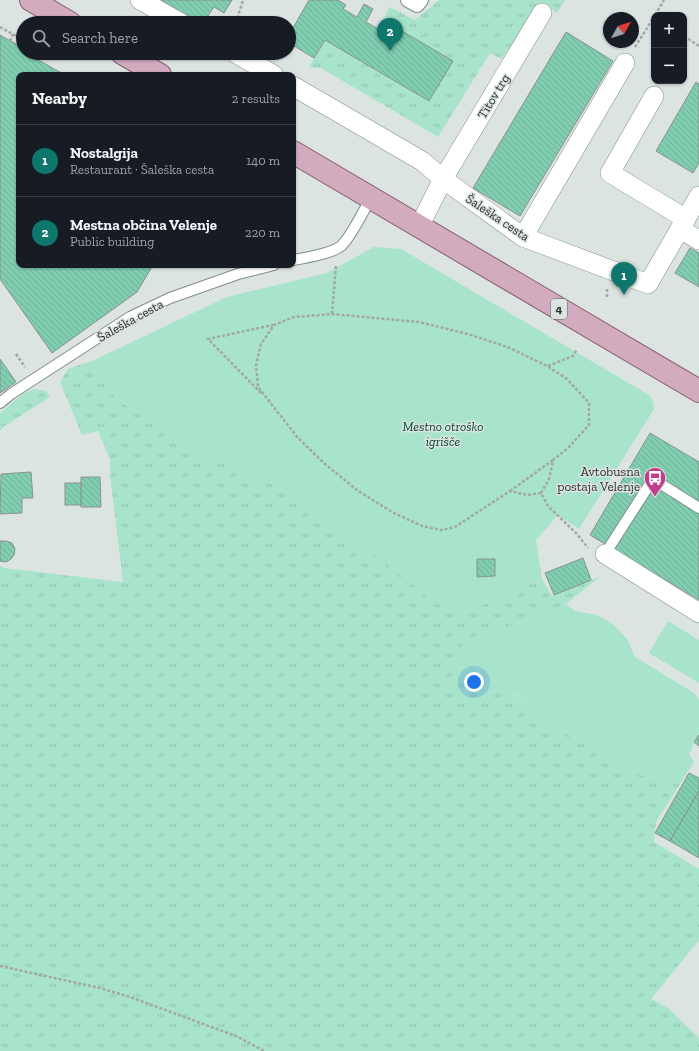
<!DOCTYPE html>
<meta charset="utf-8">
<style>
:root{--surface:#171b24;--page:#20242c;--text:#f1f3f6;--muted:#9ea1a6;--line:#363941;--accent:#0f766e}
body{margin:0;font-family:"Zilla Slab",serif;background:var(--page);color:var(--text)}
.controls{position:absolute;right:12px;top:12px;display:grid;overflow:hidden;border-radius:8px;box-shadow:0 1px 3px #0004}
.controls button{width:36px;height:36px;display:grid;place-items:center;padding:0;border:0;border-bottom:1px solid var(--line);background:var(--surface);color:var(--text);font:20px sans-serif}
.compass{position:absolute;left:603px;top:12px;width:36px;height:36px;border-radius:50%;background:var(--surface);box-shadow:0 1px 3px #0004;rotate:51deg}
.you{position:absolute;left:474px;top:682px;width:14px;height:14px;margin:-10px;border:3px solid #fff;border-radius:50%;background:#1a73e8;box-shadow:0 0 0 6px #1a73e833}
.badge{display:grid;place-items:center;width:26px;height:26px;border-radius:50%;background:var(--accent);color:#fff;font-size:13px;font-weight:700}
.pin{position:absolute;translate:-50% -33px;filter:drop-shadow(0 1px 2px #0008)}
.pin::after{content:'';position:absolute;top:21px;width:14px;height:12px;background:inherit;clip-path:polygon(0 0,100% 0,50% 100%)}
.list{margin:0;padding:0;list-style:none}
h2{display:flex;justify-content:space-between;align-items:center;height:52px;margin:0;padding:0 16px;font-size:17px}
h2 small{font-size:13px;font-weight:400;color:var(--muted)}
.list li{display:grid;grid-template-columns:26px 1fr auto;gap:12px;align-items:center;box-sizing:border-box;height:72px;padding:0 16px;border-top:1px solid var(--line)}
.list b{display:block;font-size:15px;white-space:nowrap}
.list p{margin:0;font-size:13px;white-space:nowrap;color:var(--muted)}
.list em{font-size:13px;font-style:normal;color:var(--muted)}
.icon{flex:none;width:22px;height:22px;fill:none;stroke:currentColor;stroke-width:2;stroke-linecap:round;stroke-linejoin:round}
.map{position:relative;flex:none;width:699px;height:1051px;overflow:hidden}
.search{position:absolute;background:var(--surface);box-shadow:0 1px 3px #0004;left:16px;top:16px;width:280px;height:44px;display:flex;align-items:center;gap:10px;box-sizing:border-box;padding:0 14px;border-radius:22px;color:var(--muted);font-size:15px}
.panel{position:absolute;background:var(--surface);box-shadow:0 1px 3px #0004;left:16px;top:72px;width:280px;height:196px;border-radius:8px}
.map>svg:first-child{display:block}
.grass{fill:url(#grass-tufts)}
.green{fill:#a8e3cb}
.building{fill:url(#building-back-hatch);stroke:#8a928f}
.lines{fill:none;stroke-linecap:round;stroke-linejoin:round}
.service-casing{stroke:#848c89;stroke-width:12}
.pedestrian-casing{stroke:#848c89;stroke-width:16}
.minor-casing{stroke:#848c89;stroke-width:20}
.primary-casing{stroke:#875c71;stroke-width:24}
.path{stroke:#a1a8a5;stroke-width:2.5;stroke-dasharray:3 2;stroke-linecap:butt}
.service{stroke:#fff;stroke-width:10}
.pedestrian{stroke:#fff;stroke-width:14}
.minor{stroke:#fff;stroke-width:19}
.primary{stroke:#d3abbf;stroke-width:22}
.labels{text-anchor:middle;stroke-width:3;stroke-linejoin:round;paint-order:stroke}
.shield{fill:#dbe4e0;stroke:#636766;stroke-width:1}
.shield-label{font-size:12px;font-weight:bold;fill:#2f3231}
.street-label{font-size:13px;fill:#2f3231;stroke:#dbe4e0}
.park-label{font-size:13px;font-style:italic;fill:#004533;stroke:#dbe4e0}
.poi-label{font-size:13px;fill:#2f3231;stroke:#dbe4e0;text-anchor:end}
</style>
<div class="map">
<svg width="699" height="1051" viewBox="0 0 699 1051">
<defs>
<pattern id="grass-tufts" width="24" height="20" patternUnits="userSpaceOnUse"><rect width="24" height="20" fill="#a8e3cb"/><path d="M3 7l-1-3M5 7V3M7 7l1-3M15 17l-1-3M17 17v-4M19 17l1-3" fill="none" stroke="#91c3af"/></pattern>
<pattern id="building-back-hatch" width="6" height="6" patternUnits="userSpaceOnUse"><rect width="6" height="6" fill="#80cdb0"/><path d="M-1 5l2 2M0 0l6 6M5-1l2 2" fill="none" stroke="#6fb098"/></pattern>
</defs>
<rect width="100%" height="100%" fill="#dbe4e0"/>
<g class="grass">
<polygon points="439,0 565,0 557,13 540,2 502,59 490,53 438,137 321,68 309,67 325,40 429,101 453,61 383,20 390,7 415,20"/>
<polygon points="92,361 97,377 118,399 175,440 200,453 265,480 296,497 327,522 357,541 456,616 542,579 552,596 601,576 566,604 489,635 467,639 497,687 504,693 512,693 541,718 606,758 636,773 666,784 689,755 694,762 656,822 654,842 699,869 699,940 651,999 668,1008 699,1038 699,1051 0,1051 0,566 4,568 123,582 110,475 110,459 98,431 82,435 60,382 68,369"/>
<polygon points="35,389 46,391 50,397 3,427 0,431 0,413 24,393"/>
</g>
<g class="green">
<polygon points="374,247 401,249 649,395 653,402 654,409 579,529 558,515 536,540 542,579 456,616 428,597 357,541 327,522 296,497 265,480 200,453 175,440 118,399 97,377 92,361 227,297 327,273"/>
<polygon points="566,604 575,611 597,615 614,625 627,639 635,657 694,693 699,700 699,735 694,742 689,755 666,784 636,773 606,758 541,718 513,693 504,693 497,687 480,693 448,669 467,639 489,635"/>
<polygon points="668,621 699,640 699,683 649,653"/>
</g>
<g class="building">
<polygon points="163,0 232,0 224,13 214,7 203,23 200,23 181,12 178,12 179,11 162,1"/>
<polygon points="309,0 338,0 346,5 343,9 357,17 364,4 373,9 366,22 378,29 383,20 453,61 429,101 325,40 314,58 289,43 289,35"/>
<polygon points="566,32 613,61 520,216 473,188"/>
<polygon points="0,35 23,48 21,50 23,53 26,53 65,75 19,75 19,265 153,265 137,292 52,353 0,279"/>
<polygon points="696,82 699,84 699,163 693,173 656,151"/>
<polygon points="690,248 699,253 699,287 675,273"/>
<polygon points="0,359 16,382 0,393"/>
<polygon points="650,433 699,462 699,600 590,535"/>
<polygon points="31,472 33,498 22,498 22,513 0,514 1,474"/>
<polygon points="81,477 100,477 101,507 81,507"/>
<rect x="65" y="483" width="16" height="22"/>
<polygon points="0,541 6,541 12,543 15,549 14,555 11,559 6,562 0,561"/>
<polygon points="583,558 591,580 554,595 545,573"/>
<polygon points="477,559 495,559 495,576 477,577"/>
<polygon points="699,735 699,746 694,742"/>
<polygon points="689,773 699,778 699,791 670,841 655,833"/>
<polygon points="699,791 699,858 670,841"/>
</g>
<g class="lines">
<g class="service-casing">
<g id="service">
<path d="M293 260C305 258 333 253 341 246 352 236 363 211 371 198"/>
<polyline points="0,403 11,394 130,317 170,298 238,274 274,265"/>
<polyline points="605,554 653,479 699,508"/>
</g>
</g>
<g class="pedestrian-casing">
<polyline id="pedestrian" points="408,0 417,5 421,0"/>
</g>
<g class="minor-casing">
<g id="minor">
<polyline points="140,0 181,23"/>
<polyline points="235,53 274,75"/>
<polyline points="293,86 422,161 443,179 523,237 648,284 699,196"/>
<polyline points="654,96 610,173 686,219"/>
<polyline points="419,227 443,179 542,13"/>
<polyline points="680,229 699,240"/>
<polyline points="523,237 625,63"/>
<polyline points="605,554 699,613"/>
</g>
</g>
<g class="primary-casing">
<g id="primary">
<polyline points="31,0 70,23"/>
<polyline points="122,53 160,75"/>
<polyline points="293,152 699,391"/>
</g>
</g>
<g class="path">
<polyline points="655,15 664,0"/>
<polyline points="236,23 243,0"/>
<polyline points="0,27 23,40"/>
<polyline points="684,36 699,46"/>
<polyline points="10,41 13,34"/>
<polyline points="635,47 654,17"/>
<polyline points="607,297 607,289"/>
<polyline points="332,314 336,265"/>
<polyline points="16,354 25,367"/>
<polyline points="548,366 573,356 577,349"/>
<polyline points="261,393 208,339 273,325"/>
<polyline points="510,491 553,460"/>
<polyline points="541,493 527,495 510,491 455,527 441,530 422,526 392,512 357,490 325,464 298,438 258,387 256,365 261,344 274,325 294,317 332,314 419,322 468,334 510,348 547,366 567,379 589,403 589,425 568,448 553,460 549,479 541,493 548,506 576,533 588,548"/>
<polyline points="0,966 100,988 130,997 236,1036 264,1051"/>
</g>
<use href="#service" class="service"/>
<use href="#pedestrian" class="pedestrian"/>
<use href="#minor" class="minor"/>
<use href="#primary" class="primary"/>
</g>
<defs>
<g id="bus-pin" transform="scale(1.15)"><path d="M0 17L-7.5 6A9.5 9.5 0 1 1 7.5 6Z" fill="#c03f88" stroke="#dbe4e0"/><path d="M-5-6H5V4H4V6H2V4H-2V6H-4V4H-5ZM-3.5-4V0h7V-4ZM-3.5 1.2v1.5H-2V1.2ZM2 1.2v1.5H3.5V1.2Z" fill="#fff"/></g>
</defs>
<g fill-rule="evenodd">
<use href="#bus-pin" x="655" y="478"/>
</g>
<g class="labels">
<rect class="shield" x="551" y="299" width="16" height="20" rx="3"/>
<g class="shield-label">
<text x="559" y="313">4</text>
</g>
<g class="street-label">
<text transform="translate(493 96) rotate(-59)" y="5">Titov trg</text>
<text transform="translate(498 217) rotate(34)" y="5">Šaleška cesta</text>
<text transform="translate(130 320) rotate(-29)" y="5">Šaleška cesta</text>
</g>
<g class="park-label">
<text x="443" y="431">Mestno otroško<tspan x="443" dy="15">igrišče</tspan></text>
</g>
<g class="poi-label">
<text x="640" y="476">Avtobusna<tspan x="640" dy="15">postaja Velenje</tspan></text>
</g>
</g>
</svg>
<div class="controls">
<button>+</button>
<button>−</button>
</div>
<svg class="compass" viewBox="-18 -18 36 36"><path d="M0-13l5 13h-10z" fill="#e53935"/><path d="M0 13l5-13h-10z" fill="#9ea1a6"/></svg>
<div class="you"></div>
<div class="pin badge" style="left:624px;top:295px">1</div>
<div class="pin badge" style="left:390px;top:51px">2</div>
<div class="search"><svg class="icon" aria-label="search" viewBox="0 0 24 24"><circle cx="10" cy="10" r="6"/><path d="M15 15l6 6"/></svg>Search here</div>
<section class="panel">
<h2>Nearby<small>2 results</small></h2>
<ul class="list">
<li><span class="badge">1</span><div><b>Nostalgija</b><p>Restaurant · Šaleška cesta</p></div><em>140 m</em></li>
<li><span class="badge">2</span><div><b>Mestna občina Velenje</b><p>Public building</p></div><em>220 m</em></li>
</ul>
</section>
</div>
